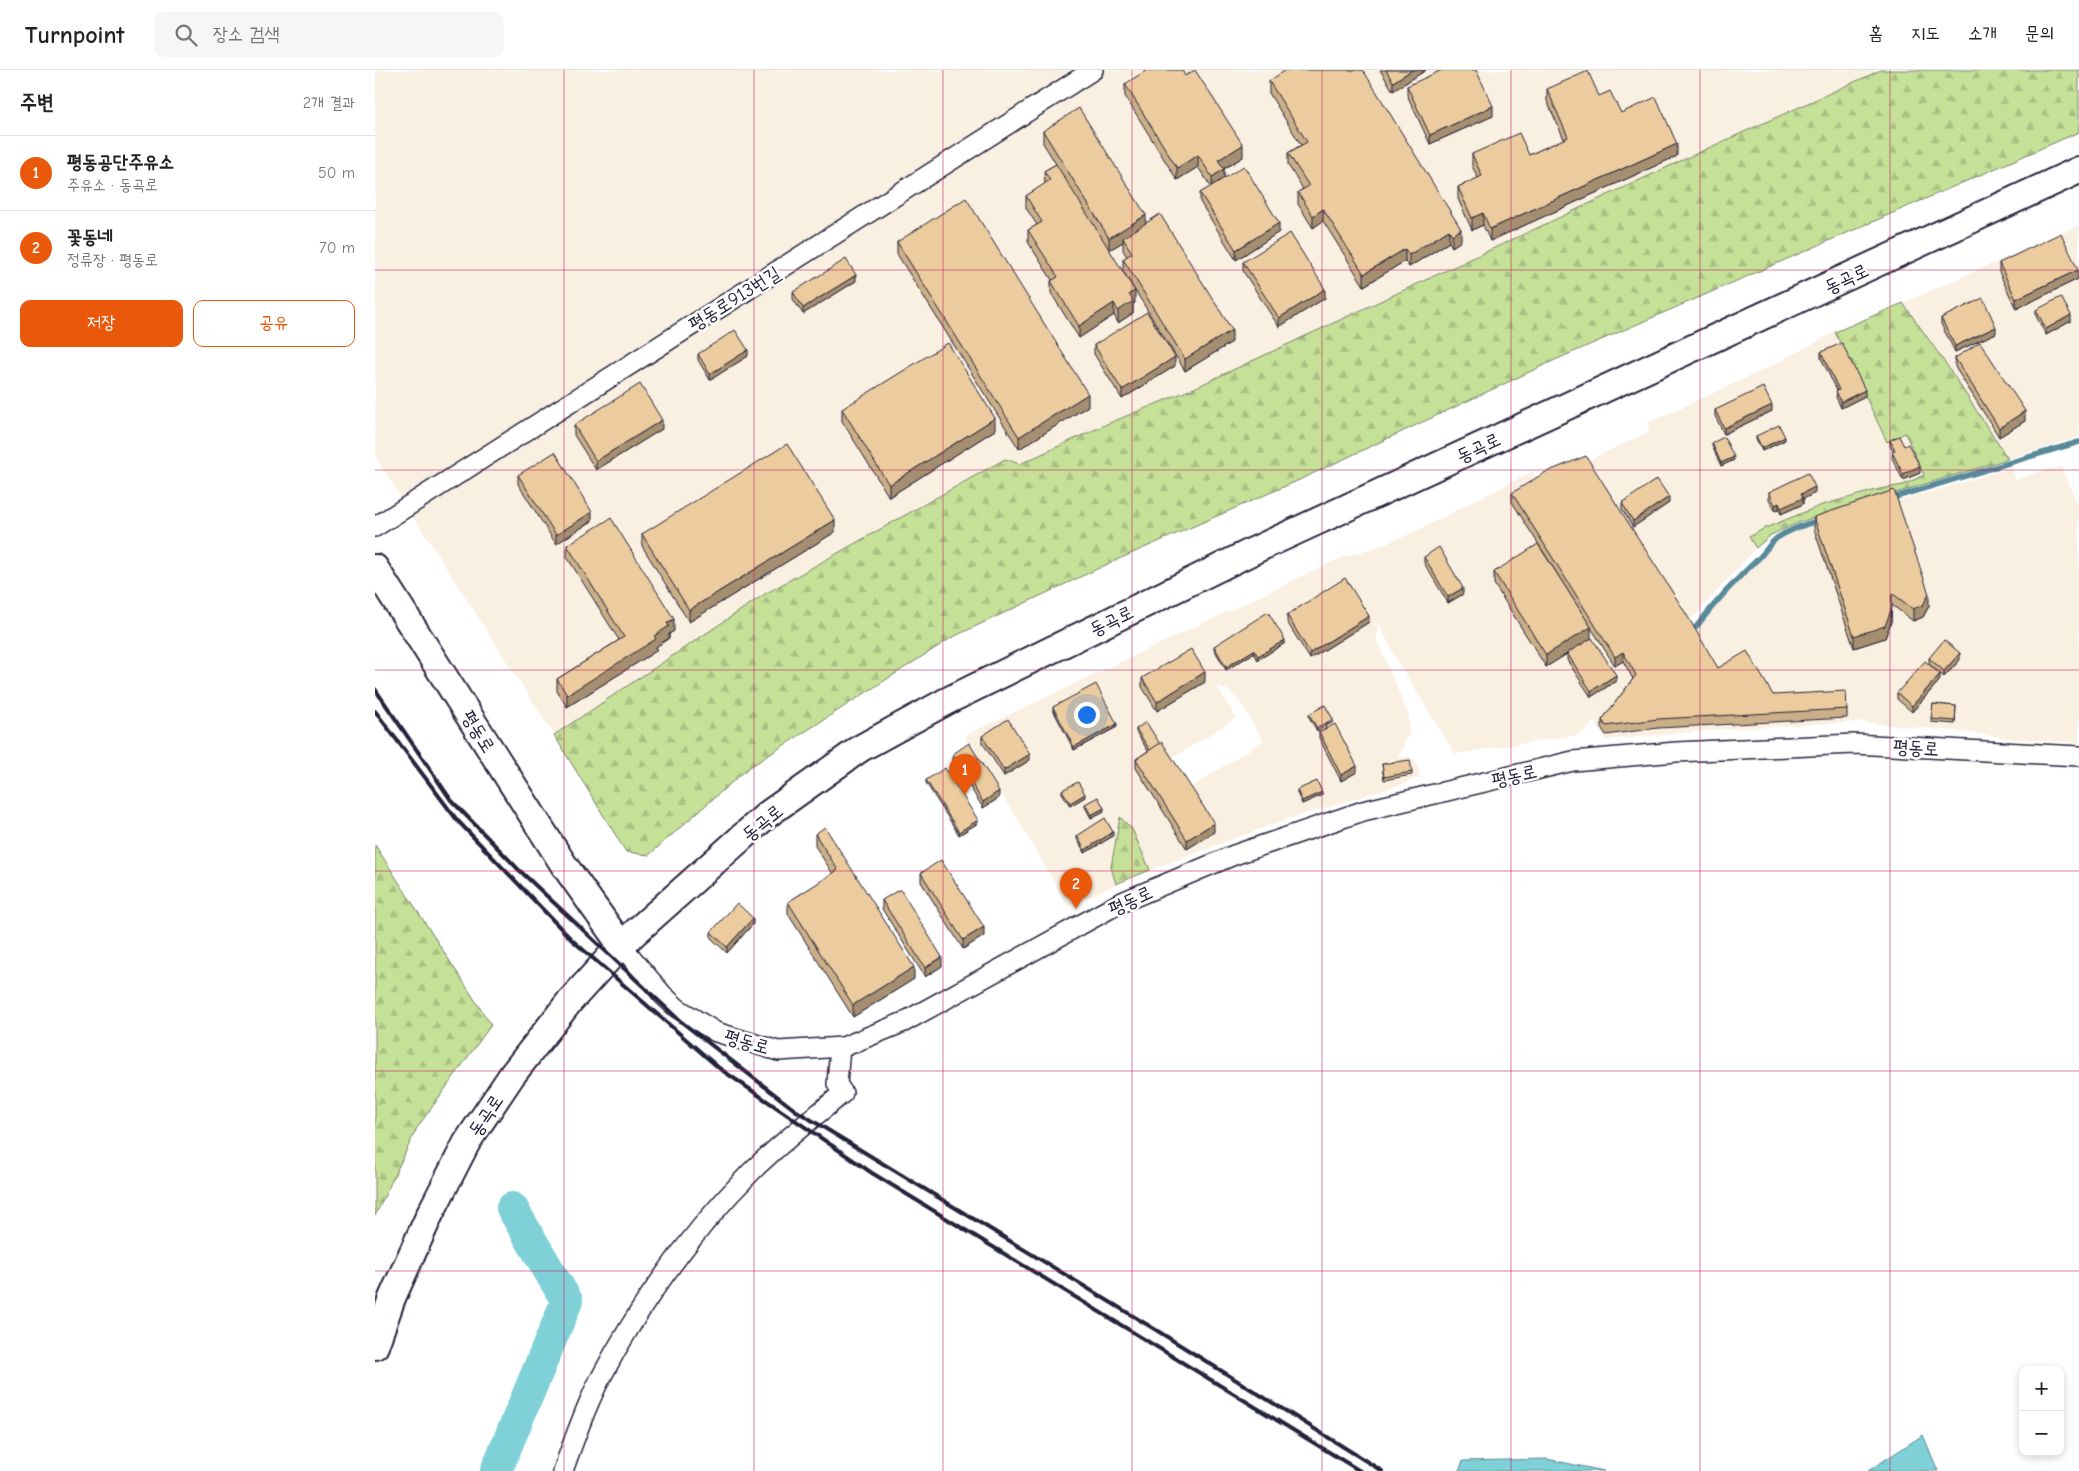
<!DOCTYPE html>
<html lang="ko">
<meta charset="utf-8">
<style>
:root{--surface:#fff;--page:#f6f6f6;--text:#222;--muted:#767676;--line:#e0e0e0;--accent:#ea580c}
body{margin:0;font-family:"Comic Neue","Poor Story",sans-serif;background:var(--page);color:var(--text)}
.controls{position:absolute;right:15px;bottom:15px;display:grid;overflow:hidden;border-radius:10px;box-shadow:0 2px 8px #0003}
.controls button{width:45px;height:45px;display:grid;place-items:center;padding:0;border:0;border-bottom:1px solid var(--line);background:var(--surface);color:var(--text);font:25px sans-serif}
.you{position:absolute;left:711px;top:644px;width:18px;height:18px;margin:-12px;border:4px solid #fff;border-radius:50%;background:#1a73e8;box-shadow:0 0 0 8px #1a73e833}
.badge{display:grid;place-items:center;width:32px;height:32px;border-radius:50%;background:var(--accent);color:#fff;font-size:16px;font-weight:700}
.pin{position:absolute;translate:-50% -41px;filter:drop-shadow(0 1px 2px #0008)}
.pin::after{content:'';position:absolute;top:26px;width:18px;height:15px;background:inherit;clip-path:polygon(0 0,100% 0,50% 100%)}
.list{margin:0;padding:0;list-style:none}
h2{display:flex;justify-content:space-between;align-items:center;height:65px;margin:0;padding:0 20px;font-size:21px}
h2 small{font-size:16px;font-weight:400;color:var(--muted)}
.list li{display:grid;grid-template-columns:32px 1fr auto;gap:15px;align-items:center;box-sizing:border-box;height:75px;padding:0 20px;border-top:1px solid var(--line)}
.list b{display:block;font-size:19px;white-space:nowrap}
.list p{margin:0;font-size:16px;white-space:nowrap;color:var(--muted)}
.list em{font-size:16px;font-style:normal;color:var(--muted)}
.actions{display:flex;gap:10px;padding:15px 20px}
.actions a{flex:1;padding:11px 0;border:1px solid var(--accent);border-radius:10px;text-align:center;font-size:18px;color:var(--accent)}
.actions .main{background:var(--accent);color:#fff}
.icon{flex:none;width:28px;height:28px;fill:none;stroke:currentColor;stroke-width:2;stroke-linecap:round;stroke-linejoin:round}
.map{position:relative;flex:none;width:1704px;height:1401px;overflow:hidden}
header{display:flex;align-items:center;gap:30px;box-sizing:border-box;height:70px;padding:0 25px;background:var(--surface);border-bottom:1px solid var(--line)}
header strong{font-size:24px}
nav{display:flex;gap:28px;margin-inline-start:auto;font-size:18px}
.search{width:350px;height:45px;background:var(--page);display:flex;align-items:center;gap:12px;box-sizing:border-box;padding:0 18px;border-radius:10px;color:var(--muted);font-size:19px}
main{display:flex}
aside{flex:1;background:var(--surface)}
.map>svg:first-child{display:block}
.built{fill:#f9f0e2;fill-rule:evenodd}
.forest{fill:url(#forest-firs);stroke:#748169}
.water{fill:#7fd0d7;stroke:#5a8a99}
.lines{fill:none;stroke-linecap:round;stroke-linejoin:round}
.stream{stroke:#5a8a99;stroke-width:5.5}
.river{stroke:#7fd0d7;stroke-width:32}
.street-casing{stroke:#22223b;stroke-width:22}
.secondary-casing{stroke:#22223b;stroke-width:30}
.street{stroke:#fff;stroke-width:19}
.secondary{stroke:#fff;stroke-width:26}
.rail{stroke:#22223b;stroke-width:4}
.wall{fill:#cbaf88;stroke:#22223b}
.shaded-wall{fill:#a58f6f;stroke:#22223b}
.building{fill:#eccc9e;stroke:#22223b}
.grid{fill:none;stroke:#c2185b;stroke-width:1;stroke-opacity:0.55}
.labels{text-anchor:middle;stroke-width:5;stroke-linejoin:round;paint-order:stroke}
.street-label{font-size:19px;fill:#22223b;stroke:#fff}
</style>
<header>
<strong>Turnpoint</strong>
<div class="search"><svg class="icon" aria-label="search" viewBox="0 0 24 24"><circle cx="10" cy="10" r="6"/><path d="M15 15l6 6"/></svg>장소 검색</div>
<nav><a>홈</a><a>지도</a><a>소개</a><a>문의</a></nav>
</header>
<main>
<aside>
<h2>주변<small>2개 결과</small></h2>
<ul class="list">
<li><span class="badge">1</span><div><b>평동공단주유소</b><p>주유소 · 동곡로</p></div><em>50 m</em></li>
<li><span class="badge">2</span><div><b>꽃동네</b><p>정류장 · 평동로</p></div><em>70 m</em></li>
</ul>
<div class="actions"><a class="main">저장</a><a>공유</a></div>
</aside>
<div class="map">
<svg width="1704" height="1401" viewBox="0 0 1704 1401">
<defs>
<pattern id="forest-firs" width="22" height="20" patternUnits="userSpaceOnUse" patternTransform="scale(1.25)"><rect width="22" height="20" fill="#c5e097"/><path d="M5 1l3.5 6h-7zM16 11l3.5 6h-7z" fill="#a9c083"/></pattern>
</defs>
<rect width="100%" height="100%" fill="#fff"/>
<filter id="ink" filterUnits="userSpaceOnUse"><feTurbulence type="fractalNoise" baseFrequency=".02" numOctaves="2"/><feDisplacementMap in="SourceGraphic" scale="10" xChannelSelector="R" yChannelSelector="G"/><feConvolveMatrix kernelMatrix="1 2 1 2 8 2 1 2 1" color-interpolation-filters="sRGB"/></filter>
<g filter="url(#ink)">
<g class="built">
<polygon points="0,0 1506,0 1327,81 817,319 732,354 645,394 390,524 179,665 0,387"/>
<polygon points="1704,155 1704,367 1633,389 1573,297 1528,233"/>
<path d="M1460 262 1512 372 1530 363 1550 405 1528 415 1505 419 1447 435 1388 459 1374 466 1381 478 1314 552 1321 562 1366 506 1385 491 1405 468 1429 457 1562 420 1637 397 1641 410 1662 402 1686 397 1704 437V673L1641 669 1600 663 1484 652 1353 659 1231 670 1219 652 1204 665 1080 684 1022 590 1003 552 1002 571 1034 646V664L1023 687H1035L1042 693 1045 707 1026 715 910 750 775 800 757 759 745 748 736 797 741 814 693 837 645 753 589 666 968 487 1001 477 1035 464 1158 401 1163 410 1212 391 1274 362 1273 353 1386 301ZM842 616 854 621 867 635 888 671 815 718 796 689 861 648Z"/>
</g>
<g class="forest">
<polygon points="1506,0 1704,0 1704,62 1180,290 922,411 737,492 576,568 372,699 274,785 251,782 179,665 390,524 630,389 645,394 732,354 817,319 1327,81"/>
<polygon points="1528,233 1573,297 1633,389 1425,452 1396,465 1381,478 1374,467 1388,459 1447,435 1505,419 1528,415 1549,405 1530,363 1512,372 1460,262"/>
<polygon points="745,747 757,759 775,800 741,814 736,797"/>
<polygon points="0,775 116,955 42,1058 0,1146"/>
</g>
<g class="water">
<polygon points="1548,1365 1563,1401 1493,1401"/>
<polygon points="1172,1389 1229,1401 1084,1401 1088,1391"/>
</g>
<g class="lines">
<g class="stream">
<polyline points="1514,429 1704,372"/>
<path d="M1321 557C1342 530 1359 511 1384 488 1390 482 1395 473 1402 468 1415 459 1431 454 1445 450"/>
</g>
<polyline class="river" points="121,1401 192,1231 137,1138"/>
<g class="street-casing">
<g id="street">
<polyline points="0,457 718,0"/>
<polyline points="246,875 288,925 302,938 341,962 403,981 468,977 529,952 745,833 859,785 988,741 1198,691 1301,682 1479,674 1704,686"/>
<path d="M188 1401C198 1372 209 1341 223 1313 263 1236 315 1164 376 1102 404 1074 437 1049 468 1023L462 1014 465 977"/>
</g>
</g>
<g class="secondary-casing">
<g id="secondary">
<polyline points="0,498 189,795 246,875"/>
<polyline points="0,1276 17,1228 55,1144 92,1072 137,1005 195,931 246,875 393,744 486,678 572,631 880,480 1704,100"/>
</g>
</g>
<use href="#street" class="street"/>
<use href="#secondary" class="secondary"/>
<g class="rail">
<polyline points="0,619 76,730 143,799 304,950 420,1040 781,1260 1007,1401"/>
<polyline points="0,641 82,750 197,870 344,998 497,1103 985,1401"/>
</g>
</g>
<g class="wall">
<polygon points="1005,0 1051,0 1018,21"/>
<polygon points="810,6 868,87 849,99 849,108 904,162 861,190 825,132 825,123 836,117 823,97 802,110 750,26 750,14"/>
<polygon points="894,11 1086,171 1077,177 1074,172 1034,197 1030,191 989,216 948,151 938,158 923,134 923,122 928,119 913,95 913,83 926,75 894,23"/>
<polygon points="1032,16 1118,46 1055,74 1032,25"/>
<polygon points="1172,19 1224,26 1302,86 1115,171 1108,155 1097,160 1083,129 1083,117 1103,108 1097,96 1097,84 1154,85 1189,69 1172,31"/>
<polygon points="668,61 771,153 857,272 810,301 748,201 748,189 752,187 748,180 748,172 734,180 760,233 758,233 758,243 743,253 739,245 704,268 676,223 676,211 677,210 653,172 653,160 662,155 651,138 651,126 670,114 669,101 681,94 668,73"/>
<polygon points="522,172 713,336 644,379 522,184"/>
<polygon points="868,192 950,228 904,257 868,201"/>
<polygon points="1624,193 1703,209 1641,239 1624,202"/>
<polygon points="481,211 428,244 418,229 418,222"/>
<polygon points="1661,240 1696,251 1671,265 1661,246"/>
<polygon points="1566,248 1621,263 1580,282 1566,254"/>
<polygon points="719,275 800,296 747,329 719,284"/>
<polygon points="1446,282 1490,326 1466,338 1461,327 1462,321 1446,288"/>
<polygon points="323,284 373,286 335,310 323,290"/>
<polygon points="1580,288 1650,351 1624,367 1580,297"/>
<polygon points="467,339 620,360 514,427 467,351"/>
<polygon points="1340,340 1397,341 1349,364 1340,346"/>
<polygon points="199,355 287,359 221,400 199,365"/>
<polygon points="1381,366 1410,370 1387,381 1381,369"/>
<polygon points="1515,370 1529,376 1545,403 1528,410 1517,388 1518,381 1515,376"/>
<polygon points="1337,373 1359,390 1346,396 1337,376"/>
<polygon points="143,405 217,451 181,474 143,414"/>
<polygon points="1394,422 1440,423 1428,429 1428,434 1406,444 1404,439 1400,441 1394,429"/>
<polygon points="1137,423 1343,598 1398,625 1472,639 1472,648 1283,658 1231,665 1227,659 1227,650 1258,609 1248,591 1240,596 1137,432"/>
<polygon points="1247,433 1294,433 1258,457 1247,439"/>
<polygon points="1439,447 1554,536 1548,547 1538,551 1517,535 1516,552 1510,568 1479,578 1439,459"/>
<polygon points="460,462 314,552 267,476 267,464"/>
<polygon points="192,475 299,561 294,564 294,568 281,577 281,581 192,637 182,621 182,609 244,570 192,487"/>
<polygon points="1049,487 1088,524 1073,533 1049,493"/>
<polygon points="1119,502 1216,568 1241,611 1216,627 1192,590 1192,583 1200,579 1171,597 1119,514"/>
<polygon points="912,545 994,552 935,589 912,552"/>
<polygon points="910,573 883,590 879,583 851,600 839,579 839,576"/>
<polygon points="1554,588 1585,590 1569,607 1554,594"/>
<polygon points="767,608 830,612 782,641 767,617"/>
<polygon points="1565,610 1537,642 1522,629 1522,623"/>
<polygon points="1558,634 1581,636 1580,654 1556,652"/>
<polygon points="678,637 742,657 699,680 678,640"/>
<polygon points="934,644 958,652 942,661 934,647"/>
<polygon points="761,659 839,762 812,779 761,698 761,689 773,681 761,662"/>
<polygon points="944,662 982,702 966,711 944,668"/>
<polygon points="607,666 655,690 629,706 607,672"/>
<polygon points="578,684 624,728 608,738 578,690"/>
<polygon points="1007,694 1037,702 1037,705 1009,710"/>
<polygon points="551,710 603,753 584,765 551,713"/>
<polygon points="687,720 710,727 695,736 687,723"/>
<polygon points="922,720 947,725 927,734 922,723"/>
<polygon points="710,734 729,741 716,748 710,737"/>
<polygon points="440,764 539,909 478,947 413,844 413,832 458,804 440,776"/>
<polygon points="702,766 738,766 710,783 702,769"/>
<polygon points="546,803 609,866 588,879 546,812"/>
<polygon points="507,830 567,896 550,907 507,839"/>
<polygon points="378,854 352,883 336,868 336,862"/>
</g>
<g class="shaded-wall">
<polygon points="1037,0 1051,0 1018,21 1018,12"/>
<polygon points="1118,36 1118,46 1055,74 1055,65"/>
<polygon points="1302,74 1302,86 1115,171 1115,159"/>
<polygon points="868,75 868,87 843,102 843,90"/>
<polygon points="823,85 823,97 802,110 802,98"/>
<polygon points="849,99 849,111 837,119 837,107"/>
<polygon points="948,139 948,151 938,158 938,146"/>
<polygon points="1108,143 1108,155 1097,160 1097,148"/>
<polygon points="771,145 771,157 748,168 748,172 734,180 734,168"/>
<polygon points="904,153 904,162 861,190 861,180"/>
<polygon points="1086,159 1086,171 1077,177 1077,165"/>
<polygon points="1074,160 1074,172 1034,197 1034,185"/>
<polygon points="1030,179 1030,191 989,216 989,204"/>
<polygon points="1703,200 1703,209 1641,239 1641,229"/>
<polygon points="481,205 481,211 428,244 428,238"/>
<polygon points="950,219 950,228 904,257 904,248"/>
<polygon points="760,221 760,233 758,233 758,243 743,253 743,241 754,224"/>
<polygon points="739,233 739,245 704,268 704,256"/>
<polygon points="1696,245 1696,251 1671,265 1671,259"/>
<polygon points="1621,257 1621,263 1580,282 1580,276"/>
<polygon points="857,260 857,272 810,301 810,289"/>
<polygon points="373,280 373,286 335,310 335,304"/>
<polygon points="800,287 800,296 747,329 747,320"/>
<polygon points="1490,320 1490,326 1466,338 1466,332"/>
<polygon points="713,324 713,336 644,379 644,367"/>
<polygon points="1397,335 1397,341 1349,364 1349,358"/>
<polygon points="1650,341 1650,351 1624,367 1624,358"/>
<polygon points="620,348 620,360 514,427 514,415"/>
<polygon points="287,350 287,359 221,400 221,391"/>
<polygon points="1410,367 1410,370 1387,381 1387,378"/>
<polygon points="1359,387 1359,390 1346,396 1346,393"/>
<polygon points="1545,396 1545,403 1528,410 1528,404"/>
<polygon points="1440,417 1440,423 1428,429 1428,434 1406,444 1406,438 1426,424"/>
<polygon points="1294,427 1294,433 1258,457 1258,451"/>
<polygon points="1404,433 1404,439 1400,441 1400,435"/>
<polygon points="217,442 217,451 181,474 181,465"/>
<polygon points="460,450 460,462 314,552 314,540"/>
<polygon points="1088,518 1088,524 1073,533 1073,527"/>
<polygon points="1517,523 1516,552 1510,568 1479,578 1479,566"/>
<polygon points="1554,524 1554,536 1548,547 1538,551 1538,539"/>
<polygon points="994,546 994,552 935,589 935,583"/>
<polygon points="299,549 299,561 294,564 294,568 281,577 281,581 192,637 192,625"/>
<polygon points="1216,557 1216,569 1171,597 1171,585"/>
<polygon points="910,570 910,573 883,590 883,586"/>
<polygon points="879,580 879,583 851,600 851,597"/>
<polygon points="1248,582 1248,591 1240,596 1240,587"/>
<polygon points="1585,583 1585,590 1569,607 1569,601"/>
<polygon points="830,602 830,612 782,641 782,632"/>
<polygon points="1565,604 1565,610 1537,642 1537,636"/>
<polygon points="1241,605 1241,611 1216,627 1216,621"/>
<polygon points="958,649 958,652 942,661 942,658"/>
<polygon points="742,654 742,657 699,680 699,677"/>
<polygon points="655,684 655,690 629,706 629,700"/>
<polygon points="982,696 982,702 966,711 966,705"/>
<polygon points="624,721 624,728 608,738 608,732"/>
<polygon points="947,722 947,725 927,734 927,731"/>
<polygon points="710,724 710,727 695,736 695,733"/>
<polygon points="729,738 729,741 716,748 716,745"/>
<polygon points="603,750 603,753 584,765 584,762"/>
<polygon points="839,753 839,762 812,779 812,770"/>
<polygon points="738,762 738,766 710,783 710,780"/>
<polygon points="378,848 378,854 352,883 352,877"/>
<polygon points="609,857 609,866 588,879 588,870"/>
<polygon points="567,887 567,896 550,907 550,898"/>
<polygon points="539,897 539,909 478,947 478,935"/>
</g>
<g class="building">
<polygon points="772,0 807,0 810,6 820,0 868,75 843,90 849,99 837,107 823,85 802,98 750,14"/>
<polygon points="911,0 988,0 1086,159 1077,165 1074,160 1034,185 1030,179 989,204 948,139 938,146 923,122 934,116 913,83 932,72 894,11"/>
<polygon points="1011,0 1037,0 1018,12"/>
<polygon points="1067,0 1101,0 1118,36 1055,65 1032,16"/>
<polygon points="1213,1 1224,26 1235,21 1246,43 1281,27 1302,74 1115,159 1108,143 1097,148 1083,117 1107,106 1097,84 1144,63 1154,85 1193,67 1172,19"/>
<polygon points="704,38 771,145 734,168 668,61"/>
<polygon points="681,94 760,221 754,224 758,231 743,241 739,233 704,256 676,211 683,207 653,160 667,152 651,126 675,110 669,101"/>
<polygon points="869,96 904,153 861,180 825,123"/>
<polygon points="591,128 713,324 644,367 522,172"/>
<polygon points="785,144 857,260 810,289 748,189 757,183 748,168"/>
<polygon points="915,163 950,219 904,248 868,192"/>
<polygon points="1686,163 1703,200 1641,229 1624,193"/>
<polygon points="471,189 481,205 428,238 418,222"/>
<polygon points="1686,227 1696,245 1671,259 1661,240"/>
<polygon points="1608,228 1621,257 1580,276 1566,248"/>
<polygon points="772,242 800,287 747,320 719,275"/>
<polygon points="360,260 373,280 335,304 323,284"/>
<polygon points="1605,272 1650,341 1624,358 1580,288"/>
<polygon points="573,273 620,348 514,415 467,339"/>
<polygon points="1467,273 1490,320 1466,332 1461,321 1464,320 1446,282"/>
<polygon points="265,314 287,350 221,391 199,355"/>
<polygon points="1388,317 1397,335 1349,358 1340,340"/>
<polygon points="1404,355 1410,367 1387,378 1381,366"/>
<polygon points="1524,366 1529,376 1533,374 1545,396 1528,404 1517,382 1520,380 1515,370"/>
<polygon points="1349,367 1359,387 1346,393 1337,373"/>
<polygon points="412,374 460,450 314,540 267,464"/>
<polygon points="180,382 217,442 181,465 143,405"/>
<polygon points="1211,386 1310,542 1343,598 1372,581 1398,625 1471,621 1472,639 1283,649 1231,656 1227,650 1261,605 1248,582 1240,587 1137,423 1169,403"/>
<polygon points="1433,403 1440,417 1426,424 1428,428 1406,438 1404,433 1400,435 1394,422"/>
<polygon points="1282,409 1294,427 1258,451 1247,433"/>
<polygon points="1519,420 1554,524 1548,535 1538,539 1517,523 1516,540 1510,556 1479,566 1439,447"/>
<polygon points="236,448 299,549 292,553 294,556 279,566 281,569 192,625 182,609 249,567 192,475"/>
<polygon points="1163,474 1216,557 1171,585 1119,502"/>
<polygon points="1064,477 1088,518 1073,527 1049,487"/>
<polygon points="970,508 994,546 935,583 912,545"/>
<polygon points="893,542 910,570 883,586 879,580 851,597 839,576"/>
<polygon points="1217,568 1241,605 1216,621 1192,583"/>
<polygon points="1569,570 1585,583 1569,601 1554,588"/>
<polygon points="816,579 830,602 782,632 767,608"/>
<polygon points="1550,591 1565,604 1537,636 1522,623"/>
<polygon points="721,614 742,654 699,677 678,637"/>
<polygon points="1558,634 1581,636 1580,651 1556,649"/>
<polygon points="950,635 958,649 942,658 934,644"/>
<polygon points="633,649 655,684 629,700 607,666"/>
<polygon points="771,652 785,674 775,680 761,659"/>
<polygon points="960,654 982,696 966,705 944,662"/>
<polygon points="787,672 839,753 812,770 761,689"/>
<polygon points="594,673 624,721 608,732 578,684"/>
<polygon points="1035,690 1037,702 1009,707 1007,694"/>
<polygon points="570,698 603,750 584,762 551,710"/>
<polygon points="942,711 947,722 927,731 922,720"/>
<polygon points="703,712 710,724 695,733 687,720"/>
<polygon points="723,727 729,738 716,745 710,734"/>
<polygon points="730,748 738,762 710,780 702,766"/>
<polygon points="450,757 539,897 478,935 413,832 463,800 440,764"/>
<polygon points="566,790 609,857 588,870 546,803"/>
<polygon points="525,819 567,887 550,898 507,830"/>
<polygon points="362,833 378,848 352,877 336,862"/>
</g>
</g>
<path class="grid" d="M189 0V1401M379 0V1401M568 0V1401M757 0V1401M947 0V1401M1136 0V1401M1325 0V1401M1515 0V1401M0 200H1704M0 400H1704M0 600H1704M0 801H1704M0 1001H1704M0 1201H1704"/>
<g class="labels">
<g class="street-label">
<text transform="translate(1471 208) rotate(-25)" y="7">동곡로</text>
<text transform="translate(359 228) rotate(-32)" y="7">평동로913번길</text>
<text transform="translate(1103 377) rotate(-25)" y="7">동곡로</text>
<text transform="translate(736 550) rotate(-26)" y="7">동곡로</text>
<text transform="translate(104 661) rotate(58)" y="7">평동로</text>
<text transform="translate(1541 677) rotate(3)" y="7">평동로</text>
<text transform="translate(1139 705) rotate(-13)" y="7">평동로</text>
<text transform="translate(387 752) rotate(-39)" y="7">동곡로</text>
<text transform="translate(755 830) rotate(-25)" y="7">평동로</text>
<text transform="translate(372 971) rotate(16)" y="7">평동로</text>
<text transform="translate(110 1045) rotate(-56)" y="7">동곡로</text>
</g>
</g>
</svg>
<div class="controls">
<button>+</button>
<button>−</button>
</div>
<div class="you"></div>
<div class="pin badge" style="left:590px;top:725px">1</div>
<div class="pin badge" style="left:701px;top:839px">2</div>
</div>
</main>
